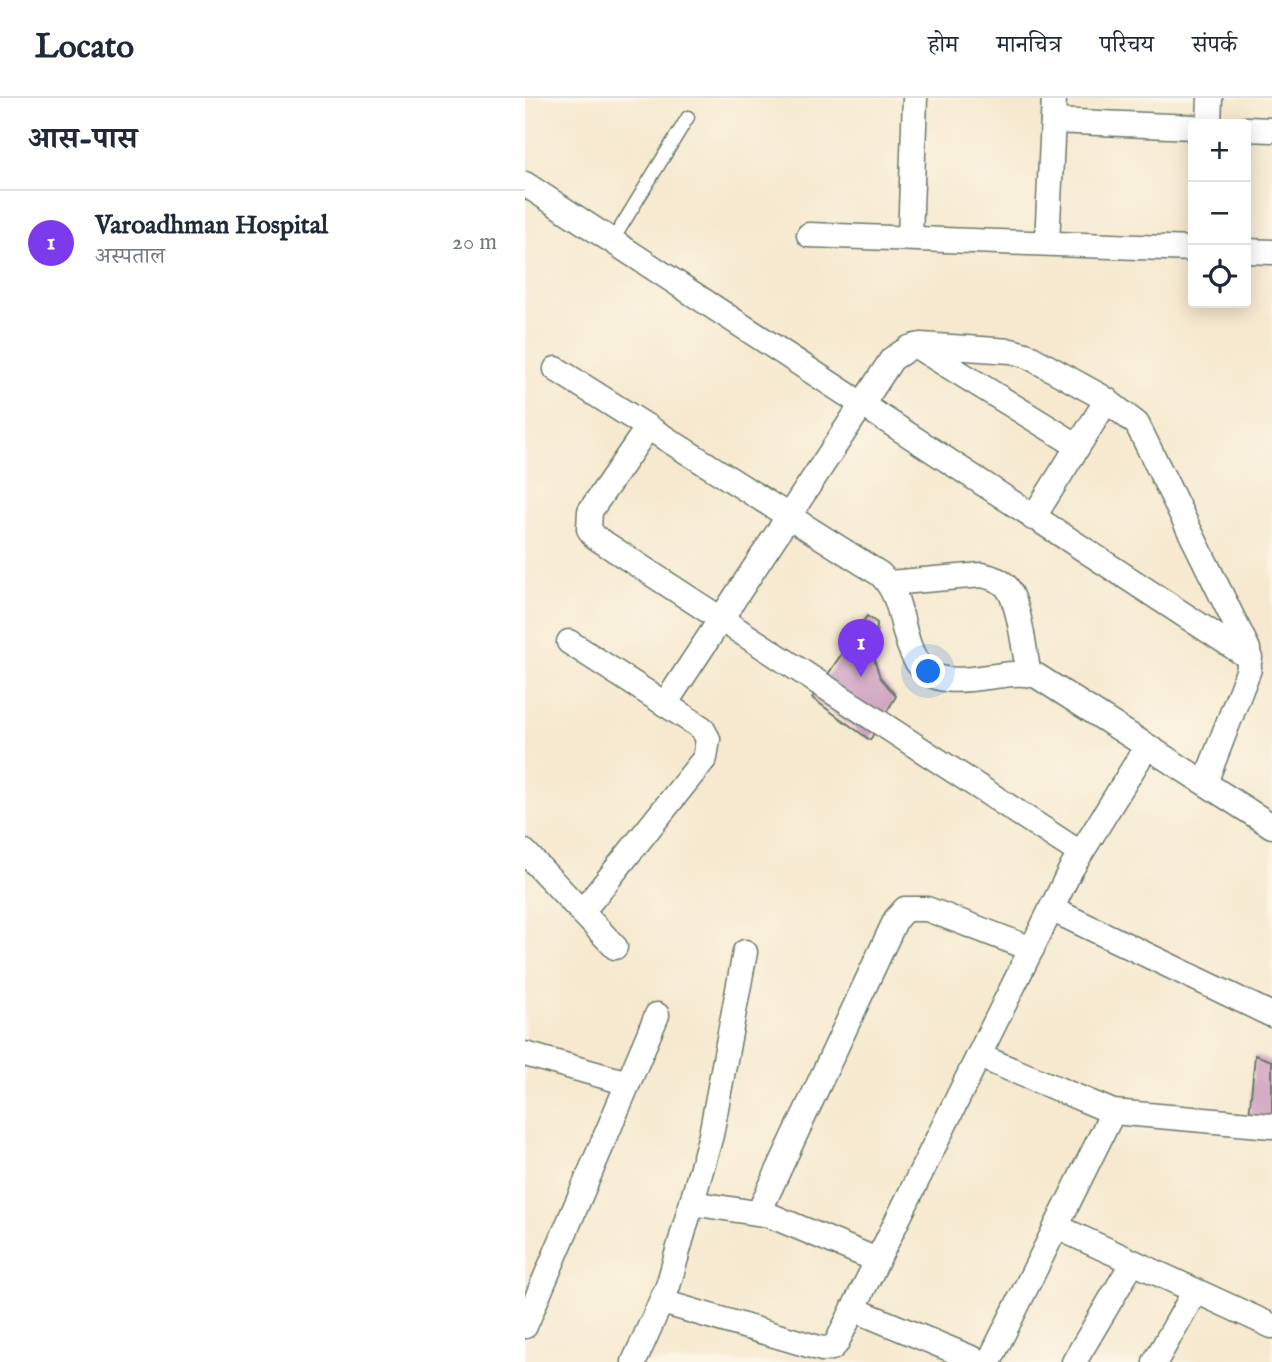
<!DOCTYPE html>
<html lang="hi">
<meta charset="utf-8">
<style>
:root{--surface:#fff;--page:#f2f2f3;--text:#1f2937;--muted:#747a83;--line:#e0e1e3;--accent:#7c3aed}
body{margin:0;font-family:"IM FELL English","Noto Serif Devanagari",serif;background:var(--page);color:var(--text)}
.controls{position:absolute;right:21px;top:21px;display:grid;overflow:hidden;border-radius:7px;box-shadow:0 4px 18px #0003}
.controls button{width:63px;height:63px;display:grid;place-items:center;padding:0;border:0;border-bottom:2px solid var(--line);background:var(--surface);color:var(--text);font:35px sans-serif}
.you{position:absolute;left:404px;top:574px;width:24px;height:24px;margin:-18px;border:5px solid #fff;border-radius:50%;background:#1a73e8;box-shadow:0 0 0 10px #1a73e833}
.badge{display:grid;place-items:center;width:46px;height:46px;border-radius:50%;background:var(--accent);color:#fff;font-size:23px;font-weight:700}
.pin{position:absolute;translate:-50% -58px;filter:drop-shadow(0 2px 4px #0008)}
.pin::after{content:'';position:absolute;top:37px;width:24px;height:21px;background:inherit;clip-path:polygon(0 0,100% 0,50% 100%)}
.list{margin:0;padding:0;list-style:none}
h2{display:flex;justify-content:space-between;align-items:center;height:91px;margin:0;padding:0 28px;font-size:30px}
h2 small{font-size:23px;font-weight:400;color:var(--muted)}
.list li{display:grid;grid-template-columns:46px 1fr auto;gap:21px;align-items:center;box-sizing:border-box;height:105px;padding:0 28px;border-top:2px solid var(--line)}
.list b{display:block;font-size:26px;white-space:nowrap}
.list p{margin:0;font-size:23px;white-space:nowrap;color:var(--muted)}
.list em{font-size:23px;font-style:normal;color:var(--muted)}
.icon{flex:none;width:38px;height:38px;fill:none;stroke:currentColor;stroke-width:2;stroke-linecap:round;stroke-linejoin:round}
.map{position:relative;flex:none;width:747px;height:1264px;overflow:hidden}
header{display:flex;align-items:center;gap:42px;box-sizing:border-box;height:98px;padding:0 35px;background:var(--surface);border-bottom:2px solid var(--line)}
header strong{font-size:33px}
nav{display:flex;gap:38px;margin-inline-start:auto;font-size:24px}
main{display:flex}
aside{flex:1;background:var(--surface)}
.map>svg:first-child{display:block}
.building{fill:#cd9fc0}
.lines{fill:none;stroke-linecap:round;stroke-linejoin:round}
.lane-casing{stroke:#6a796a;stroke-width:15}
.street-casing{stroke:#6a796a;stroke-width:27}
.lane{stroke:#fff;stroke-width:12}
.street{stroke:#fff;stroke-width:24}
</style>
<header>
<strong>Locato</strong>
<nav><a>होम</a><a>मानचित्र</a><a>परिचय</a><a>संपर्क</a></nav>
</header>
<main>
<aside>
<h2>आस-पास<small></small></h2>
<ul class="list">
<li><span class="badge">1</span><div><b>Varoadhman Hospital</b><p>अस्पताल</p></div><em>20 m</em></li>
</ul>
</aside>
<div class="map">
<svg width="747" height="1264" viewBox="0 0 747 1264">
<rect width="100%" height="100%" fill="#fcf5e5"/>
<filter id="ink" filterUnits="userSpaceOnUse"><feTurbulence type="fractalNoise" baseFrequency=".0143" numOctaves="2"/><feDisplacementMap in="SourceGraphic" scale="14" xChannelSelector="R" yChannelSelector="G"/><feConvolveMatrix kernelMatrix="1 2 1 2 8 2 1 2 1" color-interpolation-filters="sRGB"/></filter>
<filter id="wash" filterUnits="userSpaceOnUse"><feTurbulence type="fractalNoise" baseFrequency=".00686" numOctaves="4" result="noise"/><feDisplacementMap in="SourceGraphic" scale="28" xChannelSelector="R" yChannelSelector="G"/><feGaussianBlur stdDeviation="1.57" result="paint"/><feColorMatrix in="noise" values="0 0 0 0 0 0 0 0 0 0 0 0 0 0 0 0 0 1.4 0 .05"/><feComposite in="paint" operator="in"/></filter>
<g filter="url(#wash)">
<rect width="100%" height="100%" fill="#f6e9cf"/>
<g id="blocks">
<g class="building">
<polygon points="342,518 352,525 350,564 355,579 371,598 345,642 287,600"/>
<polygon points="730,957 747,963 747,1038 723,1029"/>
</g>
</g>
</g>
<g filter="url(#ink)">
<use href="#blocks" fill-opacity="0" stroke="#6a796a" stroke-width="2"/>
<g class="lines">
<g class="lane-casing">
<polyline id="lane" points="86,145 163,19"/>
</g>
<g class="street-casing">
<g id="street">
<polyline points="528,23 668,29"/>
<polyline points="684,26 685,0"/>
<polyline points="721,31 747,32"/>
<polyline points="0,86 725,560"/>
<polyline points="284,137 668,151"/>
<polyline points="385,140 390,0"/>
<polyline points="522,145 529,0"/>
<polyline points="721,153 747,154"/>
<polyline points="391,248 553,348"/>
<path d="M31 271 355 476C380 500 374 533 390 561 415 603 474 567 512 578L747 728"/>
<polyline points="123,329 65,413 64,431 70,439 555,755"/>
<polyline points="508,420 582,302"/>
<path d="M364 485 457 477C466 479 476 482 482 489 495 506 499 554 504 576"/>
<polyline points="44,544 177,630 183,641 180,660 57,814"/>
<polyline points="140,606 367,261 384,250 396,247 486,253 501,257 577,299 612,326 723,551 724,571 680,685"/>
<polyline points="0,754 90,849"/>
<polyline points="526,811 747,917"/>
<polyline points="0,956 103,985"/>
<polyline points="454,958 588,1014 747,1028"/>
<polyline points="167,1105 244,1117 352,1162"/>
<polyline points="234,1114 371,821 380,811 402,811 507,851"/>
<polyline points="532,1129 747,1228"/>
<polyline points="137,1204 297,1251 307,1250 311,1246 545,773 622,648"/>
<polyline points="328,1211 456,1264 465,1262 588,1014"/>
<polyline points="0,1228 132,917"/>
<polyline points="109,1264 143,1188 186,1037 220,854"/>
<polyline points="549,1264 608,1164"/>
<polyline points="630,1264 670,1193"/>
</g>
</g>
<use href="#lane" class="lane"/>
<use href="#street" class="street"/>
</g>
</g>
</svg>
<div class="controls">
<button>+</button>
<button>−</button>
<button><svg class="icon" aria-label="locate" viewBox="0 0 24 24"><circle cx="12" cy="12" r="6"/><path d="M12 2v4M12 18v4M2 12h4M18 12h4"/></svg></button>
</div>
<div class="you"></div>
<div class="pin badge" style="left:336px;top:579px">1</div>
</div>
</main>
